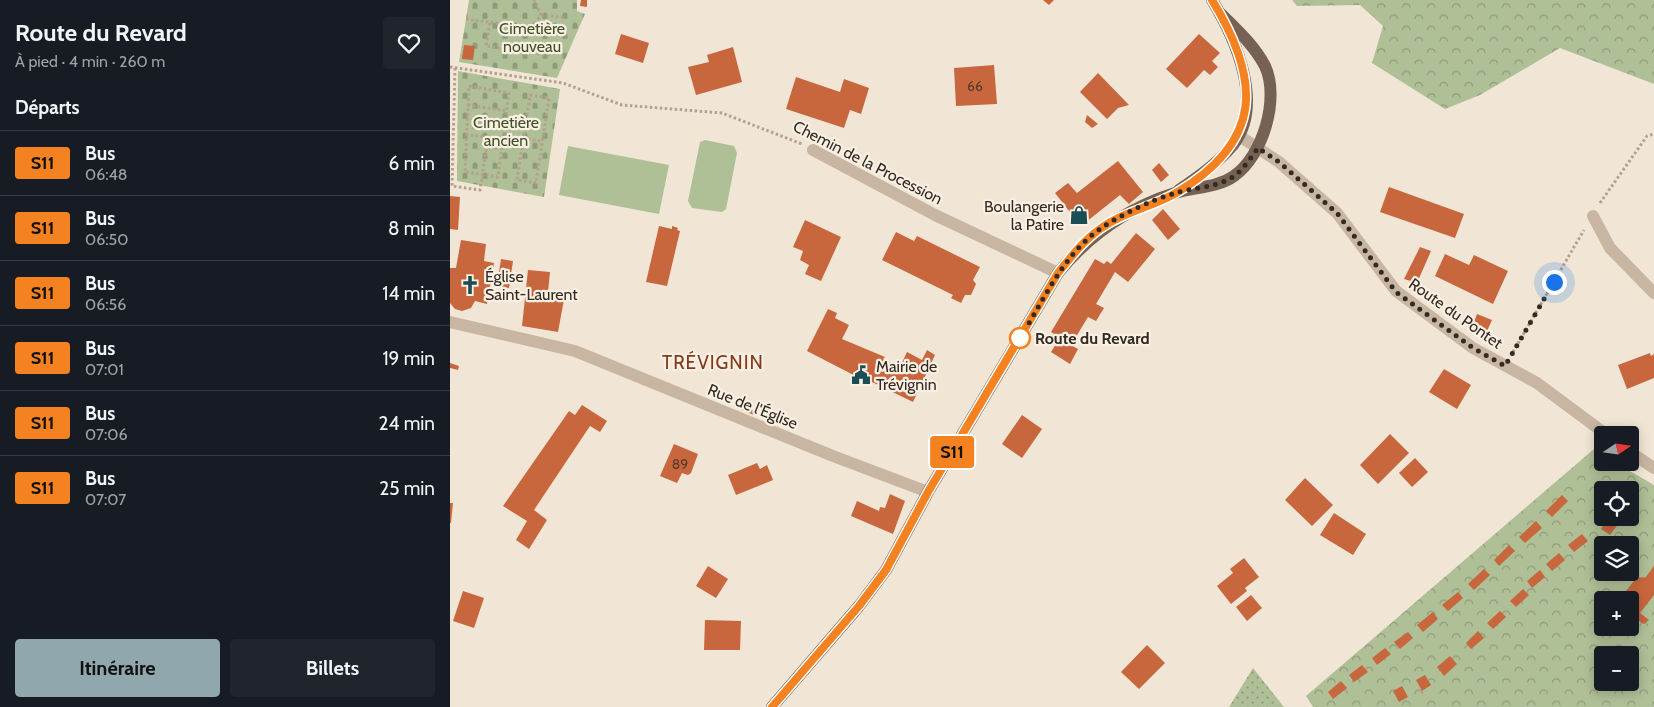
<!DOCTYPE html>
<html lang="fr">
<meta charset="utf-8">
<style>
body{margin:0;font-family:Cabin,sans-serif;background:#20242c;color:#f1f3f6;height:100vh;display:flex;flex-direction:column;font-size:19px;white-space:nowrap}
*{box-sizing:border-box;margin:0}
p{font-size:16px;color:#9ea1a6}
.icon{flex:none;width:28px;height:28px;fill:none;stroke:currentColor;stroke-width:2;stroke-linecap:round;stroke-linejoin:round}
.map{position:relative;flex:1;overflow:hidden}
.sheet{display:flex;flex-direction:column;background:#171b24;width:450px}
.sheet>*{flex:none}
.badge{padding:0 10px;border-radius:4px;font-size:18px;line-height:32px}
.needle{width:32px;rotate:77deg}
.tools{position:absolute;left:1144px;top:426px;display:grid;gap:10px}
.tools a{display:grid;place-items:center;width:45px;height:45px;border-radius:5px;background:#171b24;box-shadow:0 2px 12px #0003;font-size:25px}
.you{position:absolute;width:25px;height:25px;margin:-12px;border:4px solid #fff;border-radius:50%;background:#1a73e8;box-shadow:0 0 0 8px #1a73e833}
.map>.badge{position:absolute;translate:-50% -50%;box-shadow:0 0 0 2px #fff}
h2{padding:0 15px;font-size:19px;line-height:45px}
.round{display:grid;place-items:center;flex:none;width:52px;height:52px;border-radius:5px;background:#20242c}
.overview{display:flex;align-items:center;justify-content:space-between;height:85px;padding:0 15px}
h1{font-size:24px;font-weight:800;line-height:38px}
.primary-button{display:flex;gap:10px;margin-top:auto;padding:10px 15px}
.primary-button a{flex:1;height:58px;border-radius:5px;background:#90a8ad;color:#111;font-size:20px;font-weight:800;line-height:58px;text-align:center}
.primary-button a+a{background:#20242c;color:#f1f3f6}
ul{padding:0;list-style:none}
li{display:flex;align-items:center;gap:15px;height:65px;padding:0 15px;border-top:1px solid #363941}
li div{flex:1}
li b{display:block;font-size:19px}
li em{font-style:normal}
li .badge{min-width:55px;font-weight:700;text-align:center}
main{display:flex;flex:1;min-height:0}
.map>svg:first-child{display:block}
.grass{fill:url(#grass-dots)}
.forest{fill:url(#forest-crowns);fill-rule:evenodd}
.cemetery{fill:url(#cemetery-stones)}
.garden{fill:#afbf96}
.building{fill:#c8673d}
.lines{fill:none;stroke-linecap:round;stroke-linejoin:round}
.path{stroke:#b4a08c;stroke-width:3;stroke-dasharray:2.5 2.5;stroke-linecap:butt}
.minor{stroke:#c8b6a2;stroke-width:12}
.major{stroke:#756255;stroke-width:12}
.line-casing{stroke:#fff;stroke-width:11}
.line{stroke:#f58220;stroke-width:8}
.walk{stroke:#332a24;stroke-width:5;stroke-dasharray:0 9}
.stop-dot{fill:#fff;stroke:#f58220;stroke-width:2.5}
.labels{text-anchor:middle;stroke-width:4.5;stroke-linejoin:round;paint-order:stroke}
.number-label{font-size:14px;fill:#58392a}
.park-label{font-size:16px;fill:#405128;stroke:#f9efe2}
.street-label{font-size:16px;fill:#332a24;stroke:#f9efe2}
.poi-label{font-size:16px;fill:#332a24;stroke:#f9efe2;text-anchor:start}
.stop-label{font-size:16px;font-weight:bold;fill:#332a24;stroke:#f9efe2;text-anchor:start}
.quarter-label{font-size:19px;letter-spacing:1px;fill:#823b1d;stroke:#f9efe2}
</style>
<main>
<section class="sheet">
<div class="overview"><div><h1>Route du Revard</h1><p>À pied · 4 min · 260 m</p></div><a class="round"><svg class="icon" aria-label="heart" viewBox="0 0 24 24"><path d="M12 20l-8-8c-3-5 5-10 8-4 3-6 11-1 8 4z"/></svg></a></div>
<h2>Départs</h2>
<ul>
<li><span class="badge" style="background:#f58220;color:#111">S11</span><div><b>Bus</b><p>06:48</p></div><em>6 min</em></li>
<li><span class="badge" style="background:#f58220;color:#111">S11</span><div><b>Bus</b><p>06:50</p></div><em>8 min</em></li>
<li><span class="badge" style="background:#f58220;color:#111">S11</span><div><b>Bus</b><p>06:56</p></div><em>14 min</em></li>
<li><span class="badge" style="background:#f58220;color:#111">S11</span><div><b>Bus</b><p>07:01</p></div><em>19 min</em></li>
<li><span class="badge" style="background:#f58220;color:#111">S11</span><div><b>Bus</b><p>07:06</p></div><em>24 min</em></li>
<li><span class="badge" style="background:#f58220;color:#111">S11</span><div><b>Bus</b><p>07:07</p></div><em>25 min</em></li>
</ul>
<div class="primary-button"><a>Itinéraire</a><a>Billets</a></div>
</section>
<div class="map">
<svg width="1204" height="707" viewBox="0 0 1204 707">
<defs>
<pattern id="grass-dots" width="8" height="8" patternUnits="userSpaceOnUse" patternTransform="scale(1.25)"><rect width="8" height="8" fill="#afbf96"/><path d="M2 2h.1M6 6h.1" fill="none" stroke="#8f9b7a" stroke-width="1.8" stroke-linecap="round"/></pattern>
<pattern id="forest-crowns" width="20" height="18" patternUnits="userSpaceOnUse" patternTransform="scale(1.25)"><rect width="20" height="18" fill="#afbf96"/><path d="M2 6a3 3 0 1 1 6 0M12 15a3 3 0 1 1 6 0" fill="none" stroke="#8f9b7a"/></pattern>
<pattern id="cemetery-stones" width="16" height="16" patternUnits="userSpaceOnUse" patternTransform="scale(1.25)"><rect width="16" height="16" fill="#afbf96"/><path d="M2 7V4a2 2 0 0 1 4 0v3zM10 15v-3a2 2 0 0 1 4 0v3z" fill="#8f9b7a"/></pattern>
</defs>
<rect width="100%" height="100%" fill="#f1e6d6"/>
<polygon class="grass" points="803,668 834,707 779,707"/>
<g class="forest">
<polygon points="842,0 1204,0 1204,84 1110,48 1030,95 995,109 922,63 933,26 910,5 847,6"/>
<path d="M1144 449 1152 454V462L1166 463 1204 485V707H863L856 696ZM1152 490H1180V518H1152ZM1152 545H1180V572H1152ZM1152 600H1180V628H1152ZM1152 655H1180V682H1152Z"/>
</g>
<g class="cemetery">
<polygon points="19,0 127,0 127,11 135,14 107,78 9,62"/>
<polygon points="8,71 110,89 94,197 7,181"/>
</g>
<g class="garden">
<polygon points="255,140 284,146 287,153 276,209 272,212 242,208 238,201 250,142"/>
<polygon points="118,146 219,165 209,214 109,195"/>
</g>
<g class="building">
<polygon points="131,0 137,0 137,7 130,6"/>
<polygon points="593,0 604,0 599,5"/>
<polygon points="171,34 199,43 193,63 165,54"/>
<polygon points="749,34 770,53 762,61 768,67 760,75 754,70 737,88 716,69"/>
<polygon points="14,45 25,46 23,60 12,59"/>
<polygon points="283,47 292,82 246,95 238,67 259,62 257,55"/>
<polygon points="544,65 547,104 506,106 504,68"/>
<polygon points="648,73 679,105 668,108 657,119 630,92"/>
<polygon points="346,77 390,92 394,79 419,88 411,114 400,110 394,128 336,109"/>
<polygon points="637,115 648,124 642,128 635,122"/>
<polygon points="668,161 693,192 679,204 670,195 631,226 605,193 618,183 627,193"/>
<polygon points="709,163 719,175 711,182 702,170"/>
<polygon points="939,187 1014,214 1005,238 930,212"/>
<polygon points="0,196 10,197 8,230 0,229"/>
<polygon points="713,209 730,229 718,240 702,220"/>
<polygon points="355,220 391,237 371,281 355,274 359,265 350,260 353,251 343,247"/>
<polygon points="209,226 222,229 222,226 228,228 227,230 230,231 217,286 196,282"/>
<polygon points="446,232 464,241 467,236 530,267 523,280 526,284 521,295 515,295 511,303 501,298 503,295 432,260"/>
<polygon points="686,233 705,249 678,282 665,272 646,304 654,308 646,321 638,317 621,345 628,349 620,364 601,352 610,338 601,332 645,259 654,264 657,261 661,264"/>
<polygon points="11,240 36,244 34,261 44,263 37,304 25,301 21,308 12,311 5,309 0,303 0,268 6,268"/>
<polygon points="970,247 981,251 967,283 954,279"/>
<polygon points="995,254 1019,265 1024,255 1058,271 1043,304 985,276"/>
<polygon points="51,259 63,261 59,288 47,286"/>
<polygon points="78,270 100,272 98,292 115,294 108,332 72,326"/>
<polygon points="378,309 387,313 385,318 399,325 392,339 435,357 433,359 450,367 457,352 472,360 477,350 485,355 463,402 422,382 421,384 357,351"/>
<polygon points="1027,314 1042,320 1037,331 1023,325"/>
<polygon points="1200,353 1201,356 1204,354 1204,378 1177,389 1168,365"/>
<polygon points="0,363 9,366 8,370 0,368"/>
<polygon points="994,369 1021,385 1007,409 979,392"/>
<polygon points="132,405 157,421 150,432 140,426 84,510 97,520 79,549 66,540 77,521 53,506 119,411 125,415"/>
<polygon points="289,405 306,412 304,415 287,408"/>
<polygon points="572,415 592,429 572,458 552,444"/>
<polygon points="940,434 959,453 928,484 910,465"/>
<polygon points="224,444 248,454 241,473 238,475 232,473 227,483 210,476"/>
<polygon points="965,458 978,472 962,487 949,473"/>
<polygon points="307,463 310,469 317,465 323,480 286,495 278,475"/>
<polygon points="855,478 883,505 862,526 835,500"/>
<polygon points="440,494 455,501 443,534 401,516 407,501 429,511 430,507 435,508"/>
<polygon points="1112,495 1118,501 1102,517 1096,511"/>
<polygon points="0,503 3,503 1,523 0,523"/>
<polygon points="884,513 916,534 903,555 870,535"/>
<polygon points="1159,518 1169,523 1160,535 1151,529"/>
<polygon points="1086,521 1092,528 1075,543 1069,537"/>
<polygon points="1132,534 1138,541 1124,552 1118,545"/>
<polygon points="1059,545 1065,551 1049,566 1044,560"/>
<polygon points="1109,553 1115,560 1102,571 1096,564"/>
<polygon points="794,558 809,577 795,588 797,591 781,604 767,586 783,573 780,569"/>
<polygon points="258,566 278,579 266,598 246,586"/>
<polygon points="1204,566 1204,595 1190,613 1199,620 1194,624 1180,616 1180,600 1169,600 1187,577 1195,578"/>
<polygon points="1034,569 1040,575 1024,590 1018,584"/>
<polygon points="1090,570 1095,577 1082,588 1077,581"/>
<polygon points="1073,589 1079,595 1066,607 1060,601"/>
<polygon points="13,591 34,598 24,628 3,621"/>
<polygon points="1008,592 1013,598 998,611 992,605"/>
<polygon points="801,595 812,608 797,621 786,607"/>
<polygon points="1050,611 1056,617 1043,629 1037,623"/>
<polygon points="983,612 988,619 973,632 967,625"/>
<polygon points="255,620 291,621 290,650 254,650"/>
<polygon points="1028,631 1034,638 1021,649 1016,643"/>
<polygon points="958,632 963,638 950,649 944,642"/>
<polygon points="697,645 715,663 689,689 671,672"/>
<polygon points="935,648 941,654 927,665 922,658"/>
<polygon points="1000,656 1007,664 994,676 987,667"/>
<polygon points="912,665 918,672 904,682 899,675"/>
<polygon points="975,675 981,685 972,691 966,680"/>
<polygon points="891,681 897,688 883,699 878,692"/>
<polygon points="952,686 958,697 949,702 943,691"/>
</g>
<g class="lines">
<g class="path">
<polyline points="91,15 116,18"/>
<polyline points="16,19 75,27 84,24 91,15 84,0"/>
<polyline points="40,23 36,46 101,56"/>
<polyline points="0,67 113,83 172,105 272,113 352,144"/>
<polyline points="5,68 2,186 30,190 38,137 17,135"/>
<polygon points="19,86 59,93 48,177 15,172"/>
<polygon points="80,95 99,98 86,183 67,180"/>
<polyline points="18,105 57,111"/>
<polyline points="73,139 92,141"/>
<polyline points="1150,203 1197,136 1204,134"/>
<polyline points="1063,352 1134,230"/>
</g>
<g class="minor">
<polyline points="788,135 829,162 887,213 946,291 1023,348 1087,383 1157,435"/>
<polyline points="363,150 485,215 608,273"/>
<polyline points="1143,216 1160,248 1204,293"/>
<polyline points="0,322 125,351 383,456 478,492"/>
<polyline points="1180,452 1204,468"/>
</g>
<g class="major">
<path d="M729 190C748 177 768 163 783 145 815 104 785 38 762 0"/>
<path d="M322 707 409 606 436 570 478 492 608 273C640 234 677 208 725 193 744 187 767 188 784 176 813 156 830 98 815 66 804 45 787 30 771 14"/>
</g>
</g>
<g class="lines">
<g class="line-casing">
<path id="line" d="M322 707 409 606 436 570 478 492 608 273C621 257 633 241 650 229 673 212 702 207 726 193 814 141 811 80 762 0"/>
</g>
<use href="#line" class="line"/>
<path class="walk" d="M570 338C594 300 612 256 650 229 672 214 701 200 726 193 744 187 767 188 784 176 794 169 801 157 808 148L829 162 887 213 946 292 1023 348 1055 366 1104 282"/>
</g>
<defs>
<g id="shop-bare" transform="scale(1.5)"><path d="M-5-2.5h2.3a2.7 3.5 0 0 1 5.4 0H5L5.5 6h-11ZM-1.5-2.5h3a1.5 2.3 0 0 0-3 0Z" fill="#1a4d54" stroke="#f9efe2" stroke-width="2.5" paint-order="stroke"/></g>
<g id="church-bare" transform="scale(1.5)"><path d="M-1.2-6h2.4v3.5h3.3v2.4h-3.3V6h-2.4V-.1h-3.3v-2.4h3.3Z" fill="#1a4d54" stroke="#f9efe2" stroke-width="2.5" paint-order="stroke"/></g>
<g id="civic-bare" transform="scale(1.5)"><path d="M-.6-6.5H3V-4.5H.6V-3L4-1V1h2V6H-6V1h2V-1L-.6-3ZM-1.2 2.5V6h2.4V2.5Z" fill="#1a4d54" stroke="#f9efe2" stroke-width="2.5" paint-order="stroke"/></g>
</defs>
<g fill-rule="evenodd">
<use href="#shop-bare" x="629" y="215"/>
<use href="#church-bare" x="20" y="285"/>
<use href="#civic-bare" x="411" y="375"/>
</g>
<circle class="stop-dot" cx="570" cy="338" r="10"/>
<g class="labels">
<g class="number-label">
<text x="525" y="91">66</text>
<text x="230" y="469">89</text>
</g>
<g class="park-label">
<text x="82" y="34">Cimetière<tspan x="82" dy="18">nouveau</tspan></text>
<text x="56" y="128">Cimetière<tspan x="56" dy="18">ancien</tspan></text>
</g>
<g class="street-label">
<text transform="translate(418 162) rotate(27)" y="6">Chemin de la Procession</text>
<text transform="translate(1006 313) rotate(35)" y="6">Route du Pontet</text>
<text transform="translate(303 406) rotate(22)" y="6">Rue de l'Église</text>
</g>
<g class="poi-label">
<text x="614" y="212" text-anchor="end">Boulangerie<tspan x="614" dy="18">la Patire</tspan></text>
<text x="35" y="282">Église<tspan x="35" dy="18">Saint-Laurent</tspan></text>
<text x="426" y="372">Mairie de<tspan x="426" dy="18">Trévignin</tspan></text>
</g>
<g class="stop-label">
<text x="585" y="344">Route du Revard</text>
</g>
<g class="quarter-label">
<text x="263" y="369">TRÉVIGNIN</text>
</g>
</g>
</svg>
<div class="tools">
<a><svg class="needle" viewBox="-14 -14 28 28"><path d="M0-13l5 13h-10z" fill="#e53935"/><path d="M0 13l5-13h-10z" fill="#9ea1a6"/></svg></a>
<a><svg class="icon" aria-label="locate" viewBox="0 0 24 24"><circle cx="12" cy="12" r="6"/><path d="M12 2v4M12 18v4M2 12h4M18 12h4"/></svg></a>
<a><svg class="icon" aria-label="layers" viewBox="0 0 24 24"><path d="M12 4l9 5-9 5-9-5zM3 14l9 5 9-5"/></svg></a>
<a>+</a>
<a>−</a>
</div>
<div class="you" style="left:1104px;top:282px"></div>
<b class="badge" style="left:502px;top:452px;background:#f58220;color:#111">S11</b>
</div>
</main>
